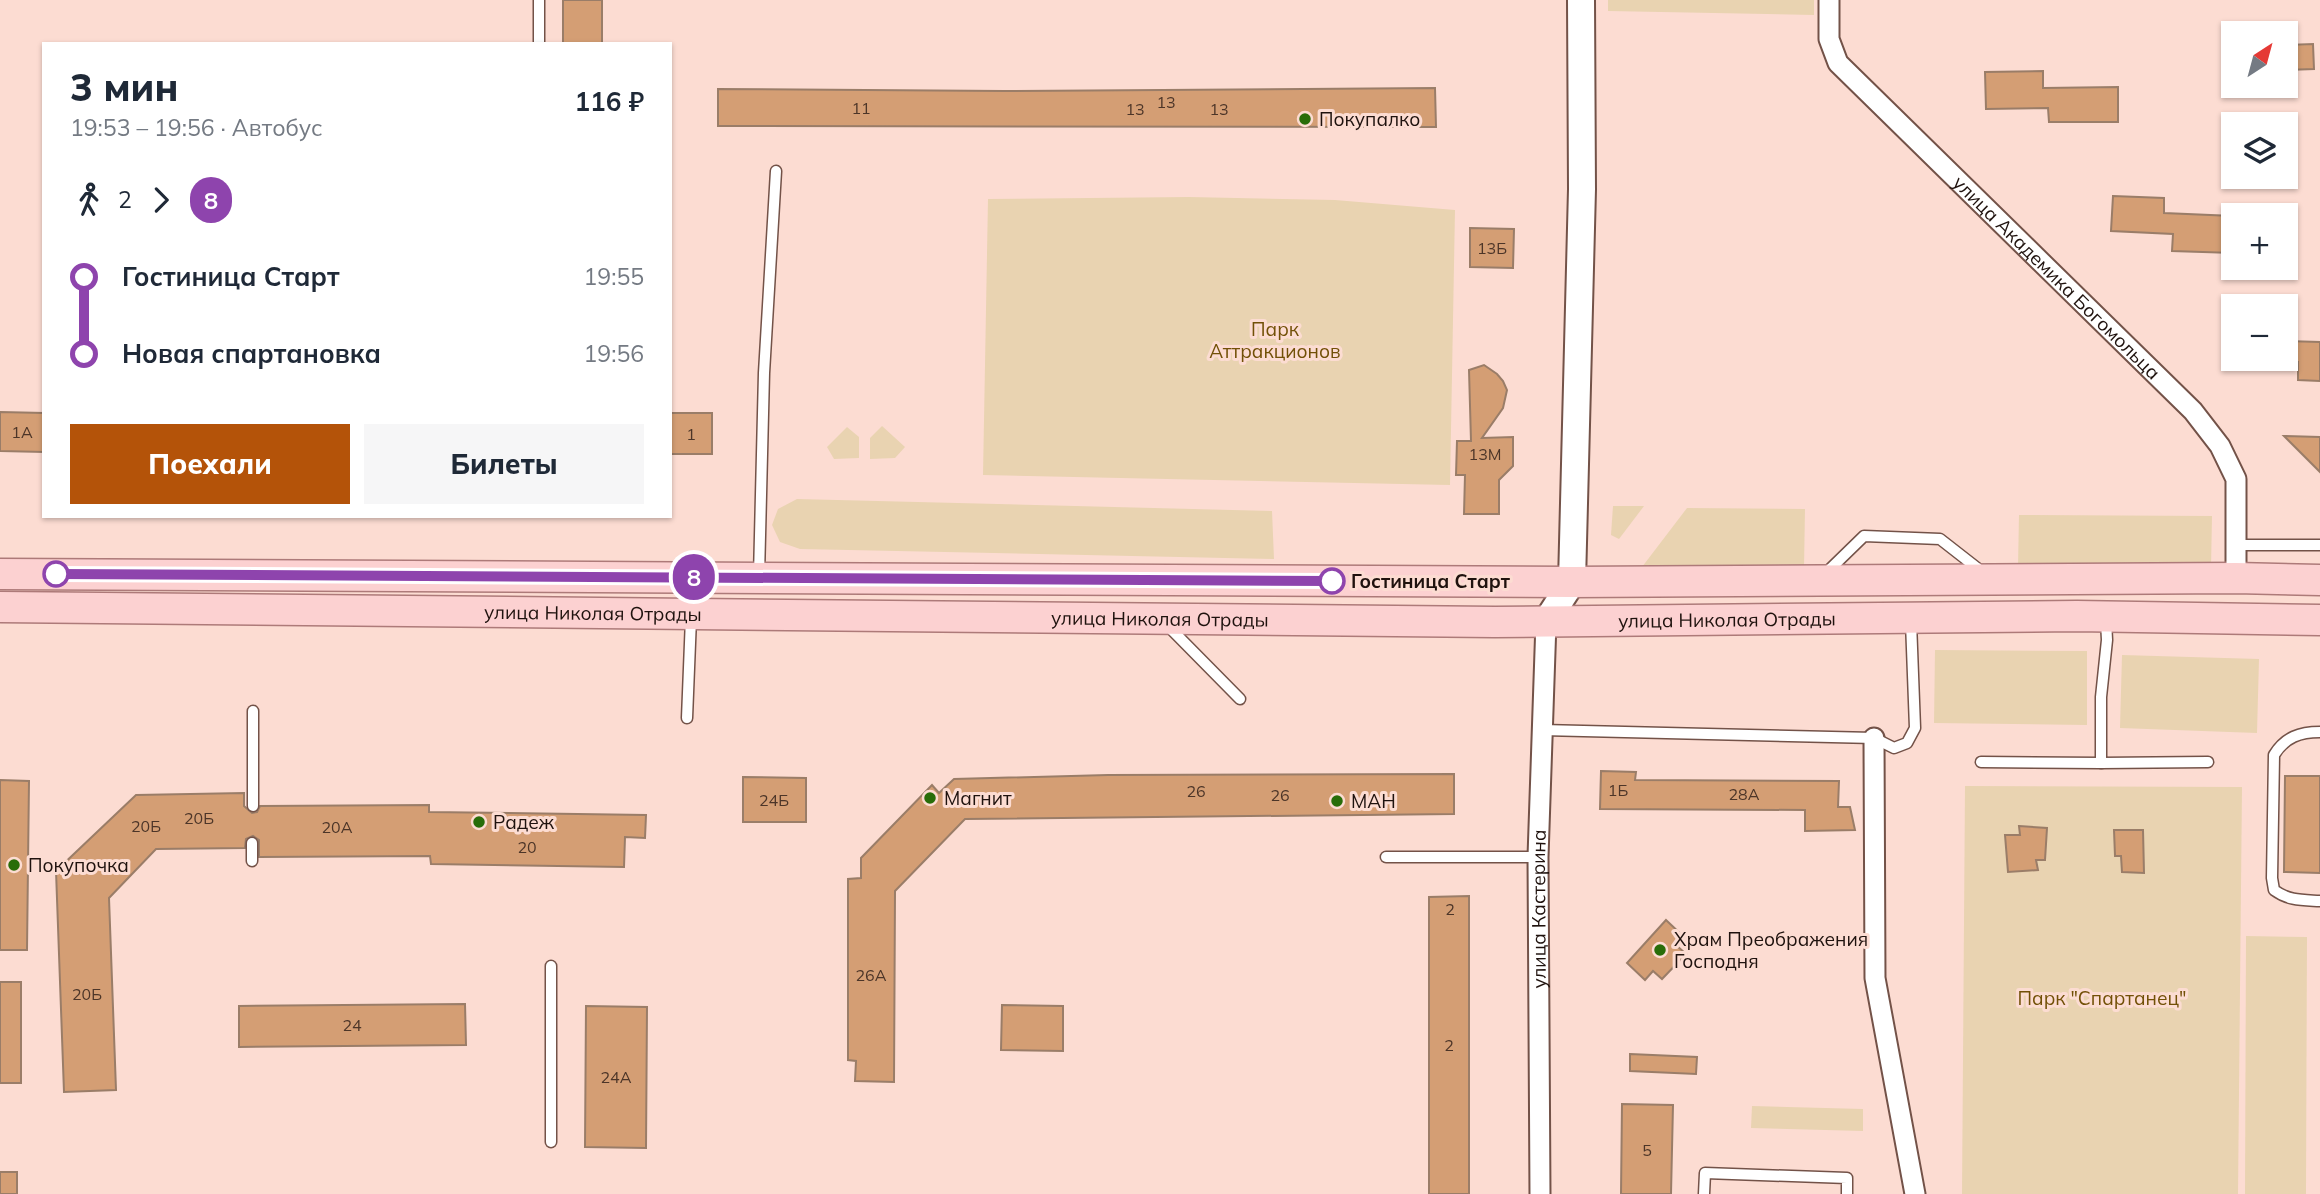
<!DOCTYPE html>
<html lang="ru">
<meta charset="utf-8">
<style>
body{margin:0;font-family:Mulish,sans-serif;background:#f6f6f7;color:#1f2937;height:100vh;display:flex;flex-direction:column;font-size:26px;white-space:nowrap}
*{box-sizing:border-box;margin:0}
p{font-size:23px;color:#747a83}
.icon{flex:none;width:38px;height:38px;fill:none;stroke:currentColor;stroke-width:2;stroke-linecap:round;stroke-linejoin:round}
.map{position:relative;flex:1;overflow:hidden}
.panel{position:absolute;left:42px;top:42px;width:630px;height:476px;display:flex;flex-direction:column;background:#fff;border-radius:0px;box-shadow:0 2px 5px #0004}
.panel>*{flex:none}
.badge{padding:0 14px;border-radius:23px;font-size:24px;line-height:46px}
.needle{width:46px;rotate:36deg}
.fabs{position:absolute;left:2221px;top:21px;display:grid;gap:14px}
.fabs a{display:grid;place-items:center;width:77px;height:77px;border-radius:0px;background:#fff;box-shadow:0 2px 5px #0004;font-size:35px}
.map>.badge{position:absolute;translate:-50% -50%;box-shadow:0 0 0 4px #fff}
.legs{display:flex;align-items:center;gap:10px;height:77px;padding:0 28px;font-size:23px}
.legs p{margin-inline-start:auto}
.summary{display:flex;align-items:center;justify-content:space-between;height:119px;padding:0 28px}
h1{font-size:38px;font-weight:800;line-height:52px}
.button{display:flex;gap:14px;margin-top:auto;padding:14px 28px}
.button a{flex:1;height:80px;border-radius:0px;background:#b45309;color:#fff;font-size:28px;font-weight:800;line-height:80px;text-align:center}
.button a+a{background:#f6f6f7;color:#1f2937}
ul{padding:0 28px;list-style:none}
li{display:flex;align-items:center;gap:24px;height:77px;font-size:26px}
li i{display:grid;place-items:center;width:10px;height:100%;margin:0 9px;background:currentColor}
li i::after{content:'';width:18px;height:18px;margin:-9px;border:5px solid;border-radius:50%;background:#fff}
li p{margin-inline-start:auto}
li:first-child i{background:linear-gradient(#0000 50%,currentColor 0)}
li:last-child i{background:linear-gradient(currentColor 50%,#0000 0)}
.map>svg:first-child{display:block}
.green{fill:#e9d3b1}
.building{fill:#d49e74;stroke:#9a7d68;stroke-width:2}
.lines{fill:none;stroke-linecap:round;stroke-linejoin:round}
.lane-casing{stroke:#735248;stroke-width:13}
.street-casing{stroke:#735248;stroke-width:23}
.secondary-casing{stroke:#735248;stroke-width:30}
.primary-casing{stroke:#ad7a79;stroke-width:33}
.lane{stroke:#fff;stroke-width:10}
.street{stroke:#fff;stroke-width:19}
.secondary{stroke:#fff;stroke-width:26}
.primary{stroke:#fcd1d1;stroke-width:30}
.line-1-casing{stroke:#fff;stroke-width:16}
.line-1{stroke:#8e44ad;stroke-width:10}
.poi-dot{fill:#286d09;stroke:#fcdcd2;stroke-width:2.5}
.stop-1-dot{fill:#fff;stroke:#8e44ad;stroke-width:3.5}
.labels{text-anchor:middle;stroke-width:6;stroke-linejoin:round;paint-order:stroke}
.number-label{font-size:16px;fill:#4c3528}
.poi-label{font-size:19px;fill:#1f120e;stroke:#fcdcd2;text-anchor:start}
.street-label{font-size:19px;fill:#1f120e;stroke:#fcdcd2}
.park-label{font-size:19px;fill:#725007;stroke:#fcdcd2}
.stop-label{font-size:19px;font-weight:bold;fill:#1f120e;stroke:#fcdcd2;text-anchor:start}
</style>
<div class="map">
<svg width="2320" height="1194" viewBox="0 0 2320 1194">
<rect width="100%" height="100%" fill="#fcdcd2"/>
<g class="green">
<polygon points="1608,0 1814,0 1814,15 1608,11"/>
<polygon points="1189,197 1335,200 1455,210 1450,485 983,475 988,199"/>
<polygon points="882,426 905,447 895,458 870,459 870,438"/>
<polygon points="847,427 859,437 859,458 834,459 827,447"/>
<polygon points="797,499 1272,511 1274,559 800,549 780,542 772,525 778,509"/>
<polygon points="1613,506 1644,506 1619,539 1611,535"/>
<polygon points="1687,508 1805,509 1804,568 1642,567"/>
<polygon points="2019,515 2212,516 2211,568 2018,566"/>
<polygon points="1935,650 2087,651 2087,725 1934,723"/>
<polygon points="2122,655 2259,659 2257,733 2120,728"/>
<polygon points="1965,786 2242,787 2238,1194 1962,1194"/>
<polygon points="2246,936 2307,937 2306,1194 2245,1194"/>
<polygon points="1752,1106 1863,1109 1863,1131 1751,1128"/>
</g>
<g class="building">
<rect x="563" y="0" width="39" height="44"/>
<polygon points="2313,44 2314,69 2286,70 2286,45"/>
<polygon points="2043,71 2043,88 2118,87 2118,122 2049,122 2048,108 1986,109 1985,72"/>
<polygon points="1435,88 1436,127 718,126 718,89 1003,91"/>
<polygon points="2113,196 2164,198 2164,213 2233,216 2233,253 2172,251 2173,234 2111,231"/>
<polygon points="1470,228 1514,229 1513,268 1470,267"/>
<polygon points="2286,341 2320,342 2320,381 2298,380 2298,362 2286,362"/>
<polygon points="1484,365 1497,374 1503,381 1507,390 1503,408 1482,438 1513,437 1513,466 1499,480 1499,514 1464,514 1465,475 1456,475 1457,441 1471,441 1469,370"/>
<polygon points="0,412 44,413 44,452 0,451"/>
<rect x="670" y="413" width="42" height="41"/>
<polygon points="2284,436 2320,437 2320,472"/>
<polygon points="1601,771 1636,772 1635,780 1839,781 1838,807 1850,807 1855,830 1805,831 1805,810 1600,809"/>
<polygon points="1454,774 1454,814 965,819 895,891 894,1082 855,1081 856,1061 848,1060 848,879 861,878 861,858 932,785 939,793 954,779 1108,775"/>
<polygon points="2285,776 2320,776 2320,873 2284,872"/>
<polygon points="743,777 806,778 806,822 743,822"/>
<polygon points="0,780 29,781 27,950 0,950"/>
<polygon points="244,793 244,806 252,813 257,812 260,806 429,805 429,812 646,815 645,838 625,837 624,867 431,864 430,856 259,857 259,840 253,836 246,839 245,848 156,849 109,898 116,1090 64,1092 56,871 136,795"/>
<polygon points="2019,826 2047,828 2045,860 2036,860 2038,870 2008,872 2005,835 2020,835"/>
<polygon points="2114,830 2143,830 2144,873 2122,872 2121,856 2115,856"/>
<polygon points="1469,896 1469,1194 1429,1194 1429,897"/>
<polygon points="1666,920 1684,937 1676,945 1686,954 1662,979 1653,971 1645,980 1627,963"/>
<rect x="0" y="982" width="21" height="101"/>
<polygon points="465,1004 466,1045 239,1047 239,1006"/>
<polygon points="1002,1005 1063,1006 1063,1051 1001,1050"/>
<polygon points="586,1006 647,1007 646,1148 585,1147"/>
<polygon points="1630,1054 1697,1057 1696,1074 1630,1071"/>
<polygon points="1622,1104 1673,1105 1671,1194 1621,1194"/>
<rect x="0" y="1172" width="17" height="22"/>
</g>
<g class="lines">
<g class="lane-casing">
<g id="lane">
<polyline points="539,0 539,44"/>
<polyline points="2237,545 2320,545"/>
<polyline points="1826,573 1864,536 1940,539 1981,571"/>
<polyline points="759,576 764,373 776,171"/>
<polyline points="2106,621 2107,640 2101,697 2101,763 2208,762"/>
<polyline points="1167,625 1240,699"/>
<polyline points="687,718 691,618"/>
<polyline points="1542,730 1874,738 1894,748 1907,743 1915,728 1911,622"/>
<path d="M2320 732C2300 732 2285 737 2274 755L2272 878 2274 890C2289 901 2302 900 2320 901"/>
<polyline points="1981,762 2101,763"/>
<polyline points="253,806 253,711"/>
<polyline points="252,843 252,861"/>
<polyline points="1386,857 1538,857"/>
<polyline points="551,1142 551,966"/>
<polyline points="1704,1194 1705,1173 1847,1178 1847,1194"/>
</g>
</g>
<g class="street-casing">
<g id="street">
<path id="s1" d="M1829 0V39L1838 63 2193 411 2220 446 2236 479V578"/>
<polyline points="1874,738 1875,978 1915,1194"/>
<path id="s2" d="M1540 1194 1538 857 1546 622"/>
</g>
</g>
<g class="secondary-casing">
<polyline id="secondary" points="1546,622 1572,582 1582,189 1581,0"/>
</g>
<g class="primary-casing">
<g id="primary">
<polyline points="0,574 1572,582 2236,578 2320,580"/>
<path id="s3" d="M0 607 1495 622 2077 616 2320 620"/>
</g>
</g>
<use href="#lane" class="lane"/>
<use href="#street" class="street"/>
<use href="#secondary" class="secondary"/>
<use href="#primary" class="primary"/>
</g>
<g class="lines">
<g class="line-1-casing">
<polyline id="line-1" points="56,574 1332,581"/>
</g>
<use href="#line-1" class="line-1"/>
</g>
<g class="poi-dot">
<circle cx="1305" cy="119" r="7"/>
<circle cx="930" cy="798" r="7"/>
<circle cx="1337" cy="801" r="7"/>
<circle cx="479" cy="822" r="7"/>
<circle cx="14" cy="865" r="7"/>
<circle cx="1660" cy="950" r="7"/>
</g>
<g class="stop-1-dot">
<circle cx="56" cy="574" r="12"/>
<circle cx="1332" cy="581" r="12"/>
</g>
<g class="labels">
<g class="number-label">
<text x="1166" y="108">13</text>
<text x="861" y="114">11</text>
<text x="1135" y="115">13</text>
<text x="1219" y="115">13</text>
<text x="1492" y="254">13Б</text>
<text x="22" y="438">1А</text>
<text x="691" y="440">1</text>
<text x="1485" y="460">13М</text>
<text x="1618" y="796">1Б</text>
<text x="1196" y="797">26</text>
<text x="1744" y="800">28А</text>
<text x="1280" y="801">26</text>
<text x="774" y="806">24Б</text>
<text x="199" y="824">20Б</text>
<text x="146" y="832">20Б</text>
<text x="337" y="833">20А</text>
<text x="527" y="853">20</text>
<text x="1450" y="915">2</text>
<text x="871" y="981">26А</text>
<text x="87" y="1000">20Б</text>
<text x="352" y="1031">24</text>
<text x="1449" y="1051">2</text>
<text x="616" y="1083">24А</text>
<text x="1647" y="1156">5</text>
</g>
<g class="poi-label">
<text x="1319" y="126">Покупалко</text>
<text x="944" y="805">Магнит</text>
<text x="1351" y="808">МАН</text>
<text x="493" y="829">Радеж</text>
<text x="28" y="872">Покупочка</text>
<text x="1674" y="946">Храм Преображения<tspan x="1674" dy="22">Господня</tspan></text>
</g>
<g class="street-label">
<text dy="7" stroke="none"><textPath href="#s1" startOffset="371">улица Академика Богомольца</textPath></text>
<text dy="7" stroke="none"><textPath href="#s3" startOffset="593">улица Николая Отрады</textPath></text>
<text dy="7" stroke="none"><textPath href="#s3" startOffset="1160">улица Николая Отрады</textPath></text>
<text dy="7" stroke="none"><textPath href="#s3" startOffset="1727">улица Николая Отрады</textPath></text>
<text dy="7" stroke="none"><textPath href="#s2" startOffset="285">улица Кастерина</textPath></text>
</g>
<g class="park-label">
<text x="1275" y="336">Парк<tspan x="1275" dy="22">Аттракционов</tspan></text>
<text x="2102" y="1005">Парк "Спартанец"</text>
</g>
<g class="stop-label">
<text x="1351" y="588">Гостиница Старт</text>
</g>
</g>
</svg>
<div class="fabs">
<a><svg class="needle" viewBox="-14 -14 28 28"><path d="M0-13l5 13h-10z" fill="#e53935"/><path d="M0 13l5-13h-10z" fill="#747a83"/></svg></a>
<a><svg class="icon" aria-label="layers" viewBox="0 0 24 24"><path d="M12 4l9 5-9 5-9-5zM3 14l9 5 9-5"/></svg></a>
<a>+</a>
<a>−</a>
</div>
<b class="badge" style="left:694px;top:577px;background:#8e44ad;color:#fff">8</b>
<section class="panel">
<div class="summary"><div><h1>3 мин</h1><p>19:53 – 19:56 · Автобус</p></div><b>116 ₽</b></div>
<div class="legs"><svg class="icon" aria-label="walk" viewBox="0 0 24 24"><circle cx="13" cy="4" r="2"/><path d="M13 8l-2 6 4 7M11 14l-3 7M7 12l3-4h3l4 4"/></svg>2<svg class="icon" aria-label="forward" viewBox="0 0 24 24"><path d="M9 5l7 7-7 7"/></svg><b class="badge" style="background:#8e44ad;color:#fff">8</b></div>
<ul>
<li><i style="color:#8e44ad"></i><b>Гостиница Старт</b><p>19:55</p></li>
<li><i style="color:#8e44ad"></i><b>Новая спартановка</b><p>19:56</p></li>
</ul>
<div class="button"><a>Поехали</a><a>Билеты</a></div>
</section>
</div>
